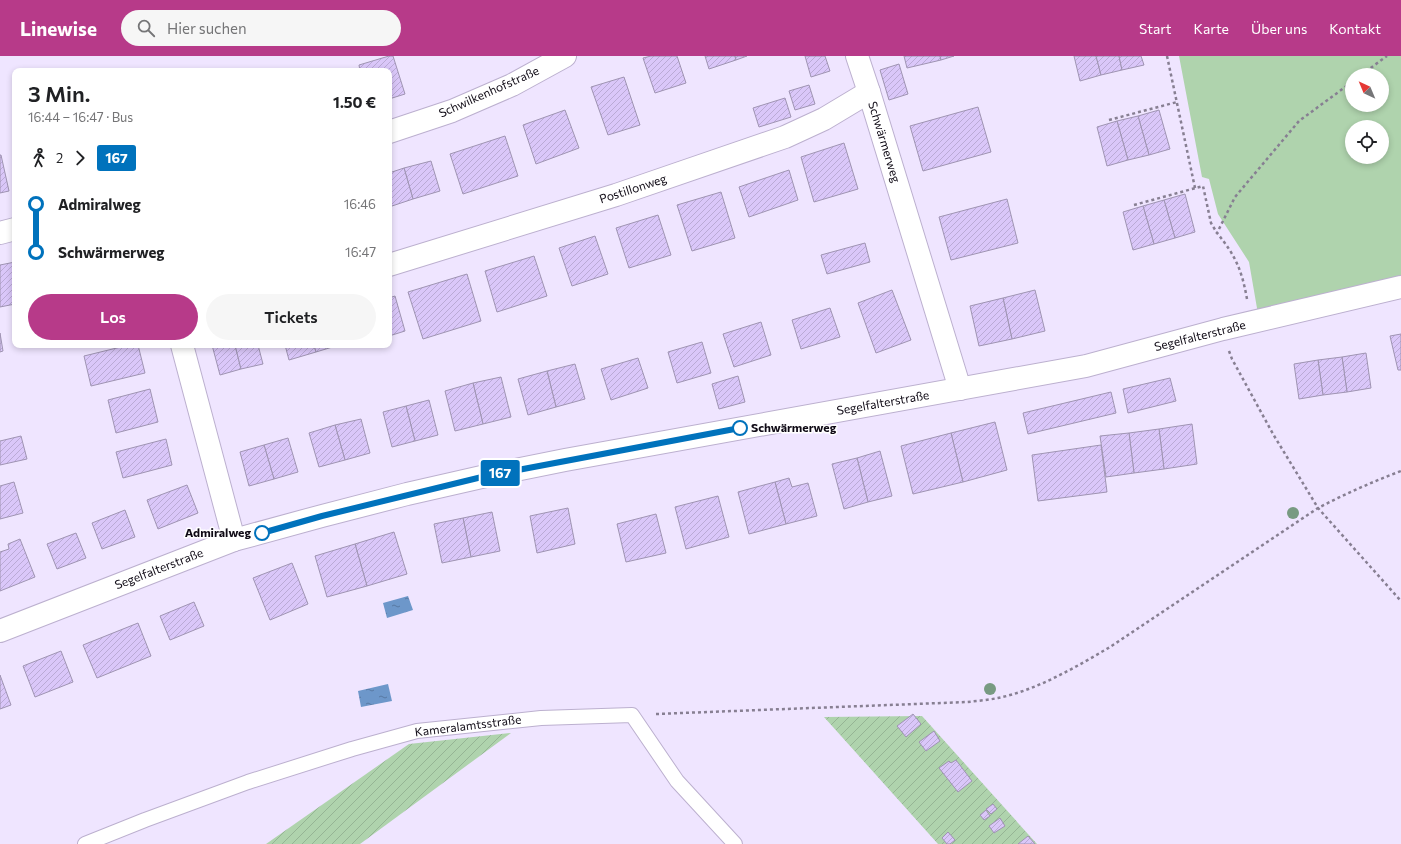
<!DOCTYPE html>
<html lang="de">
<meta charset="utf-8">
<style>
body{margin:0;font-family:Commissioner,sans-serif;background:#f6f6f6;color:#202124;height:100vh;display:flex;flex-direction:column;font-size:15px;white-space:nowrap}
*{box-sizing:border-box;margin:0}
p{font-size:13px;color:#757577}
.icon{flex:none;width:22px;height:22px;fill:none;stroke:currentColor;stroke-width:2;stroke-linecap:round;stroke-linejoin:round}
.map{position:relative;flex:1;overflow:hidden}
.side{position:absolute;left:12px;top:12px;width:380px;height:280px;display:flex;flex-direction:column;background:#fff;border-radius:8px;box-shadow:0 2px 6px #0003}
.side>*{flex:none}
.badge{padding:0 8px;border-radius:3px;font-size:14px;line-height:26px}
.needle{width:26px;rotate:316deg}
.buttons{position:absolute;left:1345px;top:12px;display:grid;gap:8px}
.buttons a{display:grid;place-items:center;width:44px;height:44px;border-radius:50%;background:#fff;box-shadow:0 2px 6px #0003;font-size:20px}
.map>.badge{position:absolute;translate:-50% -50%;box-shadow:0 0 0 2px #fff}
.legs{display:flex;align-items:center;gap:6px;height:44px;padding:0 16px;font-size:13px}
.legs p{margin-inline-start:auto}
.headline{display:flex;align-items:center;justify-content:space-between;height:68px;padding:0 16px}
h1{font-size:22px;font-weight:600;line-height:30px}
.primary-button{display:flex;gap:8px;margin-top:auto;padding:8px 16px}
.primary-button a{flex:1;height:46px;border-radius:24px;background:#b73a89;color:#fff;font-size:16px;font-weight:600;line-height:46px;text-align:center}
.primary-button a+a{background:#f6f6f6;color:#202124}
ul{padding:0 16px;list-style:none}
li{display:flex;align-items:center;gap:14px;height:48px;font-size:15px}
li i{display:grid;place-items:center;width:6px;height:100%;margin:0 5px;background:currentColor}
li i::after{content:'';width:10px;height:10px;margin:-5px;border:3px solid;border-radius:50%;background:#fff}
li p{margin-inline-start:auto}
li:first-child i{background:linear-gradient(#0000 50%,currentColor 0)}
li:last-child i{background:linear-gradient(currentColor 50%,#0000 0)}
header{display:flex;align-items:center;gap:24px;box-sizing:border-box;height:56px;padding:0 20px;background:#b73a89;color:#fff}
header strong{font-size:19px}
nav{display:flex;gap:22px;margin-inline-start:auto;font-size:14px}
.search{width:280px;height:36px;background:#f6f6f6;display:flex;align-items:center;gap:10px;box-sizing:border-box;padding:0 14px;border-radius:22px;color:#757577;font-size:15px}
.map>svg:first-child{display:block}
.grass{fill:#afd3ad;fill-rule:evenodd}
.garden{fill:url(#garden-furrows)}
.water{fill:url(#water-ripples)}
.building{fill:url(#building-hatch);stroke:#9f94b2}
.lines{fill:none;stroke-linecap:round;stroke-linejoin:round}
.service-casing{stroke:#bcb0cf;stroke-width:16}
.minor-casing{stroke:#bcb0cf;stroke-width:24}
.path{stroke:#877f92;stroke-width:2.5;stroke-dasharray:3 3;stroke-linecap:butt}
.service{stroke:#fff;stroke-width:14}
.minor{stroke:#fff;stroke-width:22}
.tree{fill:#789a82}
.line-1-casing{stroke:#fff;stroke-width:9}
.line-1{stroke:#0072bc;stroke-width:6}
.stop-1-dot{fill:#fff;stroke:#0072bc;stroke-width:2}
.labels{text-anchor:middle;stroke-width:3;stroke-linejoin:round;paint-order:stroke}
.street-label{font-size:12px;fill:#0f0a15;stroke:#fff}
.stop-label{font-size:12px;font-weight:bold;fill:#0f0a15;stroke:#fff;text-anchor:start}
</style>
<header>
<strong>Linewise</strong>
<div class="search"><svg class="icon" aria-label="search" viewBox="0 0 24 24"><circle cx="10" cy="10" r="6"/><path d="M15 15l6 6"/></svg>Hier suchen</div>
<nav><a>Start</a><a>Karte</a><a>Über uns</a><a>Kontakt</a></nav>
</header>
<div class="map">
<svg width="1401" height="788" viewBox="0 0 1401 788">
<defs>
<pattern id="garden-furrows" width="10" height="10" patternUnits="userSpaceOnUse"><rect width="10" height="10" fill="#afd3ad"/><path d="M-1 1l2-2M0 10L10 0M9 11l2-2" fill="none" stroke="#95b494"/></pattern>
<pattern id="water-ripples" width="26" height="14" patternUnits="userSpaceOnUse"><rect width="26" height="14" fill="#6d97ca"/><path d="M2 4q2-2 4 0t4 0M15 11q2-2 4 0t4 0" fill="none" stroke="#5879a3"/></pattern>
<pattern id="building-hatch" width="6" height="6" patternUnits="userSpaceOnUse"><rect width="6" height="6" fill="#dac7f9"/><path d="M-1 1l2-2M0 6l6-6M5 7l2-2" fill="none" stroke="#baaad5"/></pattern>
</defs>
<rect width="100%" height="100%" fill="#efe5ff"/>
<path class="grass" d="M1179 0H1401V220L1258 258 1249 206 1218 158 1209 123 1202 121ZM1352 19H1382V49H1352ZM1352 71H1382V101H1352Z"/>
<g class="garden">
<polygon points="922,660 1037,788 938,788 824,661"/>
<polygon points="511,677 360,788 266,788 409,688"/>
</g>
<g class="water">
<polygon points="408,540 413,554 387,562 383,547"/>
<polygon points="388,628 392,645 361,651 358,635"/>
</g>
<g class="building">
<polygon points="389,0 393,0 405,38 389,43 389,15 360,15 359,9"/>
<polygon points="651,0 677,0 686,27 655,37 643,2"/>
<polygon points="705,0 735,0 736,4 709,13"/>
<polygon points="735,0 747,0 736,4"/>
<polygon points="805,0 825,0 830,15 811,21"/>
<polygon points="904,0 940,0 941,4 907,12"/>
<polygon points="940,0 954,0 941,4"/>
<polygon points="1074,0 1096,0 1101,19 1080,25"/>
<polygon points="1096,0 1119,0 1122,14 1101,19"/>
<polygon points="1119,0 1141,0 1144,9 1122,14"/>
<polygon points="899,8 908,38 889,44 880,14"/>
<polygon points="624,21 640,69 608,79 591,31"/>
<polygon points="809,29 815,48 795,54 789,35"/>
<polygon points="785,42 791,61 759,71 753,52"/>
<polygon points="978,51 991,96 923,115 910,70"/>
<polygon points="565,54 579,92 536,108 523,69"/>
<polygon points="1159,54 1170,93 1149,99 1138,60"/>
<polygon points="1138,60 1149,99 1128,104 1117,65"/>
<polygon points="1117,65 1128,104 1107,110 1097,71"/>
<polygon points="505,80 518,120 463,138 450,98"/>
<polygon points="844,87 858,133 814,146 801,101"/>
<polygon points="0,99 1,99 9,135 0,137"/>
<polygon points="431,105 440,135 413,143 404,112"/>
<polygon points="404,112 413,143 389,151 389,117"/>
<polygon points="789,114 798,144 749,161 739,131"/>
<polygon points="721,136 735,182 692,195 677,149"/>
<polygon points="1185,138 1195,176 1175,182 1164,144"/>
<polygon points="1007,143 1018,187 951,204 939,161"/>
<polygon points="1164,144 1175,182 1154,188 1143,150"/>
<polygon points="1143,150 1154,188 1133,194 1123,156"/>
<polygon points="658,159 671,199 629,212 616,172"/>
<polygon points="595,180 608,218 572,230 559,192"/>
<polygon points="865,187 870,206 827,218 821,199"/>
<polygon points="534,200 547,240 497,256 485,215"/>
<polygon points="15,206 15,248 0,251 0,209"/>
<polygon points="467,218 481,265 423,283 408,236"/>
<polygon points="892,234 911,284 876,297 858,247"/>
<polygon points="1035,234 1045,275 1012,283 1003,242"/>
<polygon points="395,240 405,275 389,280 389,242"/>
<polygon points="1003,242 1012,283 979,290 970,250"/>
<polygon points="830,252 840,281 801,293 792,264"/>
<polygon points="761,266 771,299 734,311 723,278"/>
<polygon points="0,277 3,295 0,296"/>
<polygon points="1401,278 1401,314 1398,314 1390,280"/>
<polygon points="702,286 711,317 677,327 668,296"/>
<polygon points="129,289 138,289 145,317 91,330 84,300"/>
<polygon points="212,289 235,289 241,313 220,319"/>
<polygon points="235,289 258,289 263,308 241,313"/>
<polygon points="285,289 314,289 316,296 289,304"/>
<polygon points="314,289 339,289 316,296"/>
<polygon points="1366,297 1371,332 1347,336 1342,301"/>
<polygon points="1342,301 1347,336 1323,339 1318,304"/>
<polygon points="638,302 648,332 611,344 601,313"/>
<polygon points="1318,304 1323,339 1299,343 1294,308"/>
<polygon points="575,308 585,343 556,351 547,315"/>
<polygon points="547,315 556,351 528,359 518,323"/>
<polygon points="738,320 745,346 719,353 712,328"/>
<polygon points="501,321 511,361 483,368 473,327"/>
<polygon points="1170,322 1176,345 1128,357 1123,333"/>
<polygon points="473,327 483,368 455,375 445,335"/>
<polygon points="150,333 158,366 116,377 108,344"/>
<polygon points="1111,336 1116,357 1028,378 1023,357"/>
<polygon points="429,344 438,379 415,385 406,350"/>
<polygon points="406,350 415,385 392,391 383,356"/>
<polygon points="361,363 370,397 345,404 335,369"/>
<polygon points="995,366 1007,414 963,426 951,377"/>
<polygon points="1192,368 1197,408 1164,413 1159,373"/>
<polygon points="335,369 345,404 319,411 309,377"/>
<polygon points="1159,373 1164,413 1134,417 1129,377"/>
<polygon points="951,377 963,426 913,438 901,390"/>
<polygon points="1129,377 1134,417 1106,421 1100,380"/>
<polygon points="21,380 27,403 0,409 0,385"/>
<polygon points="288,382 298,416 274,423 264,389"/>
<polygon points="166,383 172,409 123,422 116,396"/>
<polygon points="264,389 274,423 249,430 240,396"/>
<polygon points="1101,389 1107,436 1038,445 1032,399"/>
<polygon points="880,395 892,440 868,446 857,402"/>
<polygon points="857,402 868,446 844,453 832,408"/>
<polygon points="789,422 792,431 808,427 817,460 786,468 775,426"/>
<polygon points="14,426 23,457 0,463 0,430"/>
<polygon points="775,426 786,468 749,478 738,436"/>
<polygon points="187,429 198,457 158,473 147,444"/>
<polygon points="718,440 729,481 686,493 675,451"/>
<polygon points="568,452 575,488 537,497 530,460"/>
<polygon points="125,454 135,481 102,493 92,467"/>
<polygon points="492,456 500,495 471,501 463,462"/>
<polygon points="656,458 666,497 626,506 617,468"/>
<polygon points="463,462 471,501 442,507 434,468"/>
<polygon points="394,476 407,518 367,530 355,488"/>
<polygon points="76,477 86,502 57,513 47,488"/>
<polygon points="20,483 35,521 0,535 0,496 9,493 8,488"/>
<polygon points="355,488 367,530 327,541 315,500"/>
<polygon points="292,507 308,548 270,564 253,522"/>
<polygon points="194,546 204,570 170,584 160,560"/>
<polygon points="138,567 151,600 97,622 83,589"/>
<polygon points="61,595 73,626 35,641 23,610"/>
<polygon points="0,619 11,649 0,653"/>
<polygon points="913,658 921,668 906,681 897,670"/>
<polygon points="934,675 940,685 926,695 919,686"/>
<polygon points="956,704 972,725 958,736 939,712 949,705 951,707"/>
<polygon points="993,748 997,753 991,758 986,753"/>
<polygon points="986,754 990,760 984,764 980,759"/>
<polygon points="1000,762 1005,770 994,777 989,770"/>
<polygon points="948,776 955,784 950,788 947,788 942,782"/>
<polygon points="1028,780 1035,788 1018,788"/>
</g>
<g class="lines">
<g class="service-casing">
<polyline id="service" points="85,788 145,764 248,726 352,693 417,675 541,662 632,659 677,725 735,788"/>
</g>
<g class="minor-casing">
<g id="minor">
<polyline points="857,0 869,36 960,333"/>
<polyline points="389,76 452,55 512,29 565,0"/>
<polyline points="0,177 15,173"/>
<polyline points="389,209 616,139 785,81 824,63 869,36"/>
<polyline points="182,289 234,484"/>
<polyline points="0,575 234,484 322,460 407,438 486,420 565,404 1086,310 1223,273 1401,231"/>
</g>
</g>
<g class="path">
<polyline points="1167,0 1195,132"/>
<polyline points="1361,19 1387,0"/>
<polyline points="1109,64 1177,46"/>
<polyline points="1134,149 1203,130 1211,167 1217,177"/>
<path d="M1247 243C1242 215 1236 200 1217 177L1235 141 1299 65 1352 26"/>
<polyline points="1229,295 1232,303 1273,378 1318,452 1401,545"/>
<path d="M656 658 967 646C977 645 988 644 998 642 1037 634 1076 611 1110 591L1318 452C1345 438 1372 426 1401 415"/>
</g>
<use href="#service" class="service"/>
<use href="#minor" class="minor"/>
</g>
<g class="tree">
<circle cx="1293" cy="457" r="6"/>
<circle cx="990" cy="633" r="6"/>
</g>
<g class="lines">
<g class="line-1-casing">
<polyline id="line-1" points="262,477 322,460 486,420 740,372"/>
</g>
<use href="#line-1" class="line-1"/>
</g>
<g class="stop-1-dot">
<circle cx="740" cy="372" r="7"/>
<circle cx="262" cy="477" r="7"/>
</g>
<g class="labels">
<g class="street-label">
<text transform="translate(489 36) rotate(-24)" y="4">Schwilkenhofstraße</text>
<text transform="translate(884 86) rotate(73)" y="4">Schwärmerweg</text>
<text transform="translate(633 133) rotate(-18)" y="4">Postillonweg</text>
<text transform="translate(1200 280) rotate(-14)" y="4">Segelfalterstraße</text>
<text transform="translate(883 347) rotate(-10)" y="4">Segelfalterstraße</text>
<text transform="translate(159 513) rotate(-21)" y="4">Segelfalterstraße</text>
<text transform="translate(468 670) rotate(-7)" y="4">Kameralamtsstraße</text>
</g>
<g class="stop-label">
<text x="751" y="376">Schwärmerweg</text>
<text x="251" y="481" text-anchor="end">Admiralweg</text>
</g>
</g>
</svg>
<div class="buttons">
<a><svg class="needle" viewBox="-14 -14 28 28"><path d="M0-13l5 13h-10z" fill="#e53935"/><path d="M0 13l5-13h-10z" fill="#757577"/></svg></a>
<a><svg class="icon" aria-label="locate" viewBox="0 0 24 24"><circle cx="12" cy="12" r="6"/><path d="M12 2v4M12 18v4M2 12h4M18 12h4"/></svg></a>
</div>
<b class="badge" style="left:500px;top:417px;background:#0072bc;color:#fff">167</b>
<section class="side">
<div class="headline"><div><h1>3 Min.</h1><p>16:44 – 16:47 · Bus</p></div><b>1.50 €</b></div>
<div class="legs"><svg class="icon" aria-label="walk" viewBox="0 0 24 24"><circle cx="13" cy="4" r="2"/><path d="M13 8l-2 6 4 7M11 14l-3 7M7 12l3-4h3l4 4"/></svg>2<svg class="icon" aria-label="forward" viewBox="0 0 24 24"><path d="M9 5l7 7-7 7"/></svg><b class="badge" style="background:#0072bc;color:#fff">167</b></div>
<ul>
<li><i style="color:#0072bc"></i><b>Admiralweg</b><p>16:46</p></li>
<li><i style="color:#0072bc"></i><b>Schwärmerweg</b><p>16:47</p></li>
</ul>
<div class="primary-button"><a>Los</a><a>Tickets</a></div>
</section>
</div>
